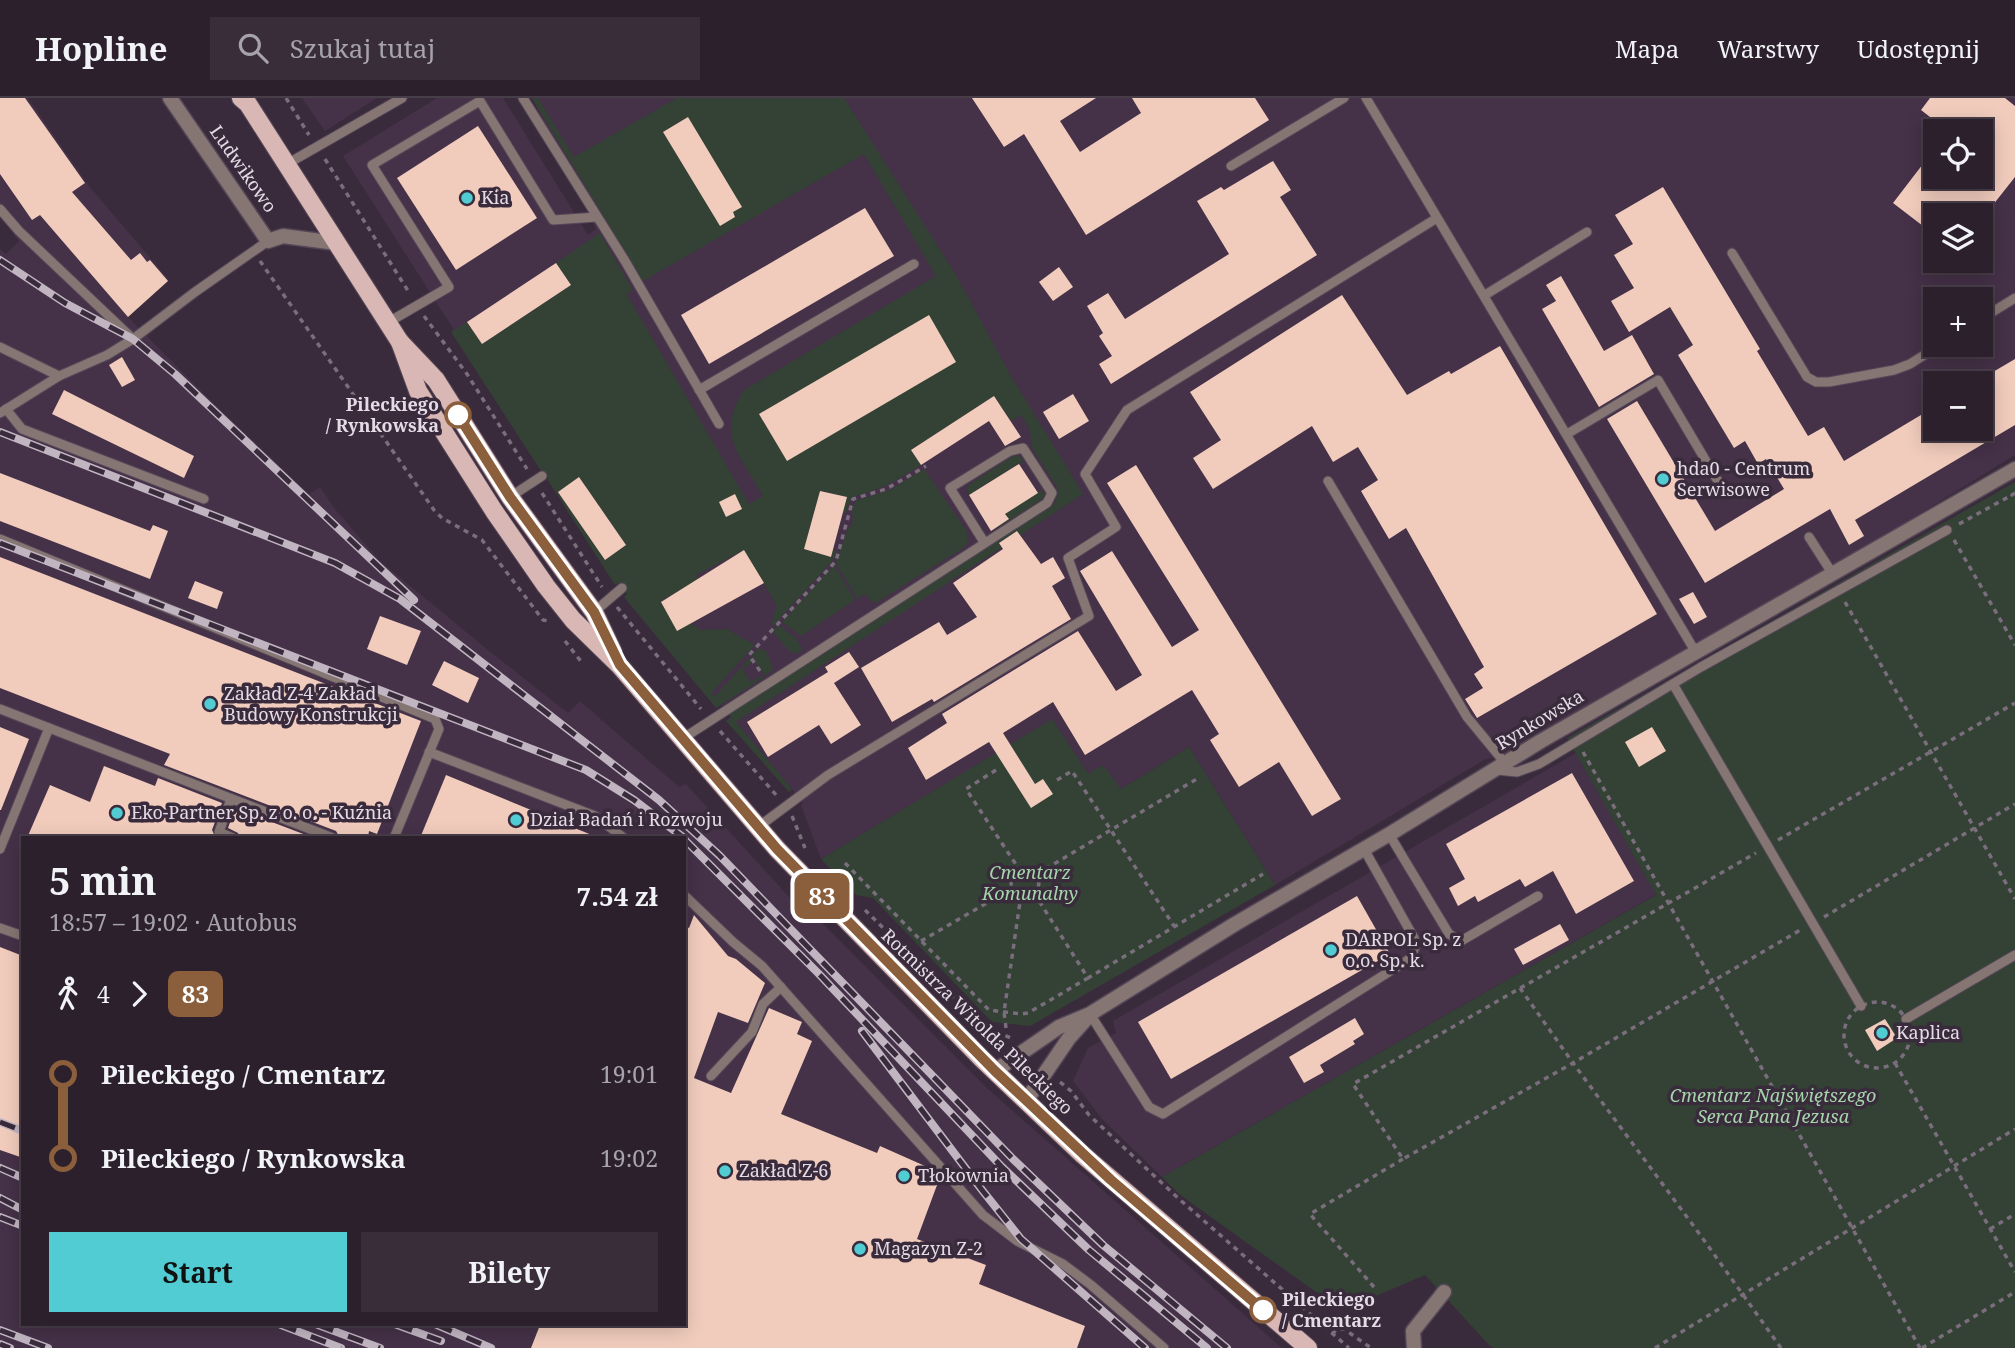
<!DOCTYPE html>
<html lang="pl">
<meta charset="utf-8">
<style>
body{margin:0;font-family:"Noto Serif",serif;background:#382d39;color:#f1f3f6;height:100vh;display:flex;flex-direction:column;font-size:26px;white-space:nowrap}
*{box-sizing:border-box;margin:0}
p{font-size:23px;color:#a6a3aa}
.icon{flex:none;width:38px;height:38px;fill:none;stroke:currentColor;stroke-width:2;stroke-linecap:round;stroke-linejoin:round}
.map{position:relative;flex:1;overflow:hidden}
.drawer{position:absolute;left:21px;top:738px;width:665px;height:490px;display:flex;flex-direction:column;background:#2c202d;border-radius:0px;box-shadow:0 4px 18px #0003,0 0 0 2px #483e49}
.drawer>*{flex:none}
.badge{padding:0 14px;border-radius:10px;font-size:24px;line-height:46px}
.fabs{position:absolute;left:1923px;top:21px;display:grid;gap:14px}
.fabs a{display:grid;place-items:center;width:70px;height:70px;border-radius:0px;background:#2c202d;box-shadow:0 4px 18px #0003,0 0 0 2px #483e49;font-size:35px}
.map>.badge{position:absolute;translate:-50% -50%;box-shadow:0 0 0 4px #fff}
.legs{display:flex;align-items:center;gap:10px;height:77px;padding:0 28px;font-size:23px}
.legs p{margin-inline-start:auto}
.head{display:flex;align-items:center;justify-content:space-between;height:119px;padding:0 28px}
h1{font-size:38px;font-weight:700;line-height:52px}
.button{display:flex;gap:14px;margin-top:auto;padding:14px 28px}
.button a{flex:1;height:80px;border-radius:0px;background:#51ccd3;color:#111;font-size:28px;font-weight:700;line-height:80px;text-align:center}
.button a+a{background:#382d39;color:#f1f3f6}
ul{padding:0 28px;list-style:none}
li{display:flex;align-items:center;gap:24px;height:84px;font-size:26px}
li i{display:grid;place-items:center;width:10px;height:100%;margin:0 9px;background:currentColor}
li i::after{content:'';width:18px;height:18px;margin:-9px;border:5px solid;border-radius:50%;background:#2c202d}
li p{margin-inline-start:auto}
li:first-child i{background:linear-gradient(#0000 50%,currentColor 0)}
li:last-child i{background:linear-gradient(currentColor 50%,#0000 0)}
header{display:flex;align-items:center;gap:42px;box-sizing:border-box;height:98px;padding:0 35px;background:#2c202d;border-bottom:2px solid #483e49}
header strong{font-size:33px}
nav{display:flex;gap:38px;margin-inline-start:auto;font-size:24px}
.search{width:490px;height:63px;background:#382d39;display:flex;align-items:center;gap:18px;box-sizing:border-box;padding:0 24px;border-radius:0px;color:#a6a3aa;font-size:26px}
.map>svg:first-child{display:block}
.built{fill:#453148;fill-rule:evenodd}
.green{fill:#334235;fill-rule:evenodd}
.building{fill:#f1ccbd}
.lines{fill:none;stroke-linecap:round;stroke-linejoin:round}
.lane-casing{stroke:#554757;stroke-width:11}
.street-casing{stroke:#554757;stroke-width:17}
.primary-casing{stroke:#554757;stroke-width:20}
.path{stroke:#7a6d7c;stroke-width:3.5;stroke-dasharray:5 5;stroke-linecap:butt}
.lane{stroke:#857573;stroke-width:9}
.street{stroke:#857573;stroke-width:14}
.primary{stroke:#d9b7b4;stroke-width:18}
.rail-casing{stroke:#c1b5c2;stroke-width:8}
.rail{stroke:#3a2b3c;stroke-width:5;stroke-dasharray:16;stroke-linecap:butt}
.line-1-casing{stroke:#fff;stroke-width:16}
.line-1{stroke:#8b5e3c;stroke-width:10}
.poi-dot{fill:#51ccd3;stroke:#3a2b3c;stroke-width:2.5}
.stop-1-dot{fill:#fff;stroke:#8b5e3c;stroke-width:3.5}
.labels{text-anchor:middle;stroke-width:7;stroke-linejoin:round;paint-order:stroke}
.street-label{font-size:18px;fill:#e5dbe6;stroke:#3a2b3c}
.poi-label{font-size:18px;fill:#e5dbe6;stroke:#3a2b3c;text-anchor:start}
.stop-label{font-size:18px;font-weight:bold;fill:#e5dbe6;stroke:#3a2b3c;text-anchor:end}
.park-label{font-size:18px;font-style:italic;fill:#a4d4aa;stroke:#3a2b3c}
</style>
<header>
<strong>Hopline</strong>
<div class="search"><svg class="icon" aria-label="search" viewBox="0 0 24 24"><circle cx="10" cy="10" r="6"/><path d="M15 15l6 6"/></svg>Szukaj tutaj</div>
<nav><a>Mapa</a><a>Warstwy</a><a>Udostępnij</a></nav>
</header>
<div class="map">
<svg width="2015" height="1250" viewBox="0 0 2015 1250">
<rect width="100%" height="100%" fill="#3a2b3c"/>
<g class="built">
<path d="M0 0H28L89 88 169 182 128 219 204 296 309 396 320 389 335 411 380 463 488 552 568 615 580 603 679 689 686 686 810 822 815 818 988 991 1282 1250H0V151L6 156 19 143 0 119ZM23 740H684V1227H23Z"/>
<polygon points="302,0 377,0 325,33"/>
<path d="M437 0H503L588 137 596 131 532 0H2015V357L1557 639 1484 662 1275 787 1189 649 1121 691 1088 676 1052 622 821 761 801 707 803 704 633 504 558 394 463 247 451 234 454 232 343 58ZM1936 33H1981V79H1936ZM1936 117H1981V163H1936ZM1936 201H1981V247H1936ZM1936 285H1981V331H1936Z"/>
<polygon points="1576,655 1657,796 1162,1079 1103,1022 1073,983 1088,950 1116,935 1113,923"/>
</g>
<g class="green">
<path d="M532 0H538L574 59 677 0H844L956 177 1011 278 1083 396 736 624 792 691 789 694 726 623 731 619 729 616 933 481 1050 410 1056 403 1057 389 1032 350 1030 332 1021 317 1011 323 994 298 911 352 921 367 888 387 851 400 846 415 843 414 846 399 820 393 804 451 830 459 833 451 836 452 834 461 772 529 773 518 777 508 744 452 696 477 698 482 661 503 693 528 696 527 700 532 727 531 755 547 711 595 715 598 750 559 753 564 742 571 751 584 762 577 763 580 716 610 624 499 627 496 619 485 615 487 547 381 548 380 543 372 541 373 451 234 467 224 482 246 571 187 556 165 600 135 631 189V193L627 197 749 406 763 398C741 358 715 337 744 292L936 178 864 56 643 183ZM579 379 626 447 605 462 558 394Z"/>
<polygon points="1019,357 1023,362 1020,367 1018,366 969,397 967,390 970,386 1013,358"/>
<polygon points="924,371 966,432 968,443 963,450 877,504 872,504 865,496 857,501 836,465 848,430 851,429 854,417 851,416 855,403 890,392"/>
<polygon points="2015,384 2015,1250 1494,1250 1489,1247 1425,1177 1369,1201 1355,1203 1334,1202 1316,1194 1254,1150 1179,1096 1162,1079 1656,797 1567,640"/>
<polygon points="1040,392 1045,396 1041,402 997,430 992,431 988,427"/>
<polygon points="834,467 855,502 801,538 782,524"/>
<polygon points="779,527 796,540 802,551 799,555 790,554 773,534"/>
<polygon points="759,550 767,554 773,572 765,578 752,557"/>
<polygon points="1052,621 1088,676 1103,667 1121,691 1189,649 1275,787 1030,928 992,924 873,800 856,797 821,761"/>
</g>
<g class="building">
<polygon points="0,0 25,0 85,85 72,94 131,162 140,155 147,164 150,162 168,183 128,219 40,117 32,122 0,76"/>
<polygon points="972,0 1096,0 1060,23 1080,54 1141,15 1132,0 1255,0 1269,22 1086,137 1024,36 1004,49"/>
<polygon points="1930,0 2005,0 2015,8 2015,79 1985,117 1936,117 1936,138 1893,105 1936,49 1936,79 1981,79 1981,33 1948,33 1921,12"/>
<polygon points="688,19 742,109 733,114 735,119 720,128 663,34"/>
<polygon points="478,28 537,120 456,172 397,80"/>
<polygon points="1273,63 1291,92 1280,99 1317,157 1111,286 1099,266 1112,258 1099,238 1103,235 1087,208 1108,195 1125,221 1229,156 1197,103 1221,89 1224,92"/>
<polygon points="1663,89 1760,251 1757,253 1808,338 1824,329 1844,363 1936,308 1936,331 1981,331 1981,281 2015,261 2015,327 1855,422 1864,438 1849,447 1830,411 1705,485 1607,321 1637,303 1715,433 1784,391 1766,361 1758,366 1745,343 1734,350 1678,257 1693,247 1670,209 1629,234 1611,203 1634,190 1614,157 1633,146 1615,117"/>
<polygon points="865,110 894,158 709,266 681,217"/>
<polygon points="556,165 571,187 482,246 467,224"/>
<polygon points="1059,169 1073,189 1053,203 1039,184"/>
<polygon points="1561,178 1604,253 1632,237 1654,276 1599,309 1542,211 1556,203 1546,187"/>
<polygon points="1342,197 1407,297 1449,273 1451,276 1500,248 1657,516 1477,620 1465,601 1483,590 1474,576 1484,569 1406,430 1389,441 1361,393 1378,382 1358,349 1333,364 1312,328 1213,391 1193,360 1221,342 1190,294"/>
<polygon points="929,217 956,264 787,363 759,316"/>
<polygon points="122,259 135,282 122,289 109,267"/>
<polygon points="64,292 194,358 184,380 52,316"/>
<polygon points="1073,296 1089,323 1059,341 1043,314"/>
<polygon points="994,298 1021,339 1005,348 989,323 921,367 911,352"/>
<polygon points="1019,366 1038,395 1005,416 1009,421 991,433 969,397"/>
<polygon points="1136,367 1341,701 1312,718 1279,664 1239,689 1210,642 1219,636 1192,592 1085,657 1053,604 1003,635 1035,686 1043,681 1053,696 1031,710 989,644 926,682 908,650 947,625 942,616 1078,533 1116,593 1142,577 1080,473 1112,453 1172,549 1199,532 1107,385"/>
<polygon points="0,375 150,433 153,427 168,433 150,481 0,423"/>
<polygon points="579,379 626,447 605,462 558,394"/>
<polygon points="820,393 847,399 831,459 804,451"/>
<polygon points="735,396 742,411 726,419 719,404"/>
<polygon points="1017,433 1041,466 1053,459 1065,480 1052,488 1071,521 934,604 932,601 892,624 861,570 939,524 947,537 977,519 953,485 1003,451 999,445"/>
<polygon points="744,452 764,485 677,533 661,504"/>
<polygon points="0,459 421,623 377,736 369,733 368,740 340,740 336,733 164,667 170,656 0,590"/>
<polygon points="195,483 223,494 217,511 188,500"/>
<polygon points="1693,494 1707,519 1694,526 1679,501"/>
<polygon points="380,518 421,533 407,567 367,551"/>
<polygon points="849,554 859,569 834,585 861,627 831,646 819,627 768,659 747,624 828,574 825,569"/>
<polygon points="444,563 479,580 468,605 432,587"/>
<polygon points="0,629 29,641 1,712 0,712"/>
<polygon points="1652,629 1666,653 1639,669 1625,644"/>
<polygon points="104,668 155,688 158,680 222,705 212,732 216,740 27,740 50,687 90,704"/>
<polygon points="1572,675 1634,783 1576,816 1553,773 1525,789 1520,781 1478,804 1475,798 1458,808 1449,790 1465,781 1446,746"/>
<polygon points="446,677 599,740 420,740"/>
<polygon points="235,710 314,740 240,740 238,735 228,730"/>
<polygon points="1357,798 1390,856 1171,981 1138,924"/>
<polygon points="694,817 728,858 736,861 765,885 748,925 718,914 694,980 731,995 769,910 802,924 797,936 812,943 781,1016 877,1055 880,1048 934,1072 940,1079 917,1141 986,1167 979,1186 1085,1228 1077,1250 531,1250 540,1227 684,1227 684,828 689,830"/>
<polygon points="1560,826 1569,842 1523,867 1514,851"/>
<polygon points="0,849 23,858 23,1060 0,1052"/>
<polygon points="1355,920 1364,936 1353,943 1355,946 1320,967 1324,974 1304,985 1289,959"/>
<polygon points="1885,921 1897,940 1877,953 1865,932"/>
</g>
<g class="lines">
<g class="lane-casing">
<g id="lane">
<polyline points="523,0 625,163 719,326"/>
<polyline points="1366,0 1695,553"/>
<polyline points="287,66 402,0"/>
<polyline points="1231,68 1344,0"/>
<polyline points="0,111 19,133 133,241 195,194 268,143"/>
<polyline points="1732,155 1807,279 1816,284 1829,284 1894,272 1910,266 1940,247"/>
<polyline points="1485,197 1587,134"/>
<polyline points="1981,221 2015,200"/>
<polyline points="387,225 449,189 372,67 480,3 553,122 597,119"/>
<polyline points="0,249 59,278"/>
<polyline points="699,292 914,166"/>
<polyline points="6,311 22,331 204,401"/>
<polyline points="0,315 59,278 107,257 133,241"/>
<polyline points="1567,336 1658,282 1719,385"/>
<polyline points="1328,383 1467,619 1505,665"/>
<polyline points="510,399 542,378"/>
<polyline points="1809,439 1832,475"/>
<polyline points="0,441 435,621 439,631 394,740"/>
<polyline points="594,514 622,490"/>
<polyline points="1673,586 1861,908"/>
<polyline points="0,611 333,740"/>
<polyline points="682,641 1047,405 1052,395 1023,350 1010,353 950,390 984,444"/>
<polyline points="429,654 595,718 624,740"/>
<polyline points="1496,672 1517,674 1539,666 1701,569 1947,432"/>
<polyline points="231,701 219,734 233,740"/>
<polyline points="758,729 828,677 1089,518 1068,460 1116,429 1085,376 1127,312 1437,120"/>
<polyline points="1389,736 1449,836 1461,843 1538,798"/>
<polyline points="0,751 49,630"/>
<polyline points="684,797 733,844 762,868 983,1117 1017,1143 1063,1166 1091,1187 1164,1250"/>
<polyline points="0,830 23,838"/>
<polyline points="1090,916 1149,1009 1163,1016 1411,860 1415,849 1414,840 1364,751"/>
<polyline points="1906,921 2015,857"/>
<polyline points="711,978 752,934 763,906 781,889"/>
</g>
</g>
<g class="street-casing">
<g id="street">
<polyline points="170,0 268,143 283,138 336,145"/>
<polyline points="995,973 1059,929 1090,916 1235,826 1393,734 1541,643 2015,371"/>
<polyline points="1026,1003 1069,940 1087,920"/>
<polyline points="1414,1250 1413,1233 1444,1194"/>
</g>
</g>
<g class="primary-casing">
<g id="primary">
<polyline points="241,0 248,6 400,244 436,282 510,399 594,514 613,554"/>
<polyline points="400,244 418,293 494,413 546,488 573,522 619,567 777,751 982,961 1083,1057 1308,1250"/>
</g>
</g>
<g class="path">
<polyline points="286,0 309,37"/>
<polyline points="325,61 410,196"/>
<polyline points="260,163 434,412 442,420 482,442 543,522 549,523"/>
<polyline points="424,218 467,276 527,371"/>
<polyline points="542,395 602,489"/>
<polyline points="2015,395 2012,397 2015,402"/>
<polyline points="1959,426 2012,397"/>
<polyline points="1954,442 2015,547"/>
<polyline points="1845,504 2015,801"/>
<polyline points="617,509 701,611"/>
<polyline points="565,543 583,566"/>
<polyline points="760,573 749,557 836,463 853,401 886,391 926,368"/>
<polyline points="720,633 777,698"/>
<polyline points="1583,654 1920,1250"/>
<polyline points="996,672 966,691 1019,771"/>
<polyline points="1057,682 1072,673 1174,828"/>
<polyline points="792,718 805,750"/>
<polyline points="1778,742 2015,605"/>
<polyline points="845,765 989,912 1021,916 1028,915 1088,880"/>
<circle cx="1025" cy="784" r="14"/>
<polyline points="1037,776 1200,679"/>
<polyline points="1034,795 1088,880 1263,776"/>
<polyline points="865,812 981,927 1013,941"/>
<polyline points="1824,819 2015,706"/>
<polyline points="921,843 1013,790"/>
<polyline points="1520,890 1573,965 1403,1061 1353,986 1756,755"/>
<circle cx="1877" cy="937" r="33"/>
<polyline points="1006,930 1004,914 1021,797"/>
<polyline points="1895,965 2015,1174"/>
<polyline points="1060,984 1071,993 1089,1017 1178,1100 1349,1250"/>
<polyline points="1990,1131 2015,1116"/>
<polyline points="1374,1189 1310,1116 1403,1061"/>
<polyline points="1332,1236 1336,1232 1344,1231 1371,1250"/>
<polyline points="1655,1250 2015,1031"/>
<polyline points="1781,1250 1701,1138 1573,965 1802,831"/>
<polyline points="1922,1250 2015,1194"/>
</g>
<use href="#lane" class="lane"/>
<use href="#street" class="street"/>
<use href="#primary" class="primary"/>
<g class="rail-casing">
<g id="rail">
<polyline points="0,162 65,205 133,241 175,276 414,502"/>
<polyline points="0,334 335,465 400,501 659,702 720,758 1013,1061 1103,1147 1227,1250"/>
<polyline points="0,445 586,672 634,702 684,740"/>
<polyline points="684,741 818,875 1002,1069 1089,1152 1207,1250"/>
<polyline points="862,933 982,1092 1021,1141 1145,1250"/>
<polyline points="0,1024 23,1033"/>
<polyline points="0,1070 23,1080"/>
<polyline points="0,1100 23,1112"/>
<polyline points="0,1119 23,1128"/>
<polyline points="281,1227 341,1250"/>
<polyline points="318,1227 380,1250"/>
<polyline points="397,1227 441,1243"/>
<polyline points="437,1227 491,1250"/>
<polyline points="0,1232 48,1250"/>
<polyline points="0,1246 10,1250"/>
</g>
</g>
<use href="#rail" class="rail"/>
</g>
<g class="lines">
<g class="line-1-casing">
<polyline id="line-1" points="458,317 510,399 594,514 620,567 777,751 995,973 1111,1082 1263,1212"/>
</g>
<use href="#line-1" class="line-1"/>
</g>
<g class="poi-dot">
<circle cx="467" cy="100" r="7"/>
<circle cx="1663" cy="381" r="7"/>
<circle cx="210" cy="606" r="7"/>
<circle cx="117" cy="715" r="7"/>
<circle cx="516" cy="722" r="7"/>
<circle cx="1331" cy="852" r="7"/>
<circle cx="1882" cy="935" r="7"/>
<circle cx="725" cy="1073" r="7"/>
<circle cx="904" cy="1078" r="7"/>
<circle cx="860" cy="1151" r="7"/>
</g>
<g class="stop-1-dot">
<circle cx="458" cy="317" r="12"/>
<circle cx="1263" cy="1212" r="12"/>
</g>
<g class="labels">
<g class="street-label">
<text transform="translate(243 71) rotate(55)" y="6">Ludwikowo</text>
<text transform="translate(1540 622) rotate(-31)" y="6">Rynkowska</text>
<text transform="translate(977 924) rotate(44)" y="6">Rotmistrza Witolda Pileckiego</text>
</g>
<g class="poi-label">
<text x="481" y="106">Kia</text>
<text x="1677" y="377">hda0 - Centrum<tspan x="1677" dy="21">Serwisowe</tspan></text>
<text x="224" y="602">Zakład Z-4 Zakład<tspan x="224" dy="21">Budowy Konstrukcji</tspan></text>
<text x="131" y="721">Eko-Partner Sp. z o. o. - Kuźnia</text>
<text x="530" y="728">Dział Badań i Rozwoju</text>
<text x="1345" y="848">DARPOL Sp. z<tspan x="1345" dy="21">o.o. Sp. k.</tspan></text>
<text x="1896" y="941">Kaplica</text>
<text x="739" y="1079">Zakład Z-6</text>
<text x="918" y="1084">Tłokownia</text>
<text x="874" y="1157">Magazyn Z-2</text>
</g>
<g class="stop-label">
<text x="439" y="313">Pileckiego<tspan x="439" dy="21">/ Rynkowska</tspan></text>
<text x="1282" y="1208" text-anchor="start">Pileckiego<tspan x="1282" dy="21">/ Cmentarz</tspan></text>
</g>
<g class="park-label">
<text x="1030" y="781">Cmentarz<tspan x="1030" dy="21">Komunalny</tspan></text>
<text x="1773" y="1004">Cmentarz Najświętszego<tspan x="1773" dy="21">Serca Pana Jezusa</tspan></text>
</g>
</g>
</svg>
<div class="fabs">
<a><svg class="icon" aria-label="locate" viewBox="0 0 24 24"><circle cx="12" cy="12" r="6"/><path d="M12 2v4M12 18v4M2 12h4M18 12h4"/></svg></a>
<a><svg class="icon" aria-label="layers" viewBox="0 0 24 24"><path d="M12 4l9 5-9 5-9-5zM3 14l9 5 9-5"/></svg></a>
<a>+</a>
<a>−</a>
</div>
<b class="badge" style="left:822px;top:798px;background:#8b5e3c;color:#fff">83</b>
<section class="drawer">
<div class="head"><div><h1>5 min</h1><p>18:57 – 19:02 · Autobus</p></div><b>7.54 zł</b></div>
<div class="legs"><svg class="icon" aria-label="walk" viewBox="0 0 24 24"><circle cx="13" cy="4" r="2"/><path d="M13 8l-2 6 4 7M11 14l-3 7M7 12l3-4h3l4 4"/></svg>4<svg class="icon" aria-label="forward" viewBox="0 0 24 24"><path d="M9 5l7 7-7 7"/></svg><b class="badge" style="background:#8b5e3c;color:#fff">83</b></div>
<ul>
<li><i style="color:#8b5e3c"></i><b>Pileckiego / Cmentarz</b><p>19:01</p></li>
<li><i style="color:#8b5e3c"></i><b>Pileckiego / Rynkowska</b><p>19:02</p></li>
</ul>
<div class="button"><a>Start</a><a>Bilety</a></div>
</section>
</div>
